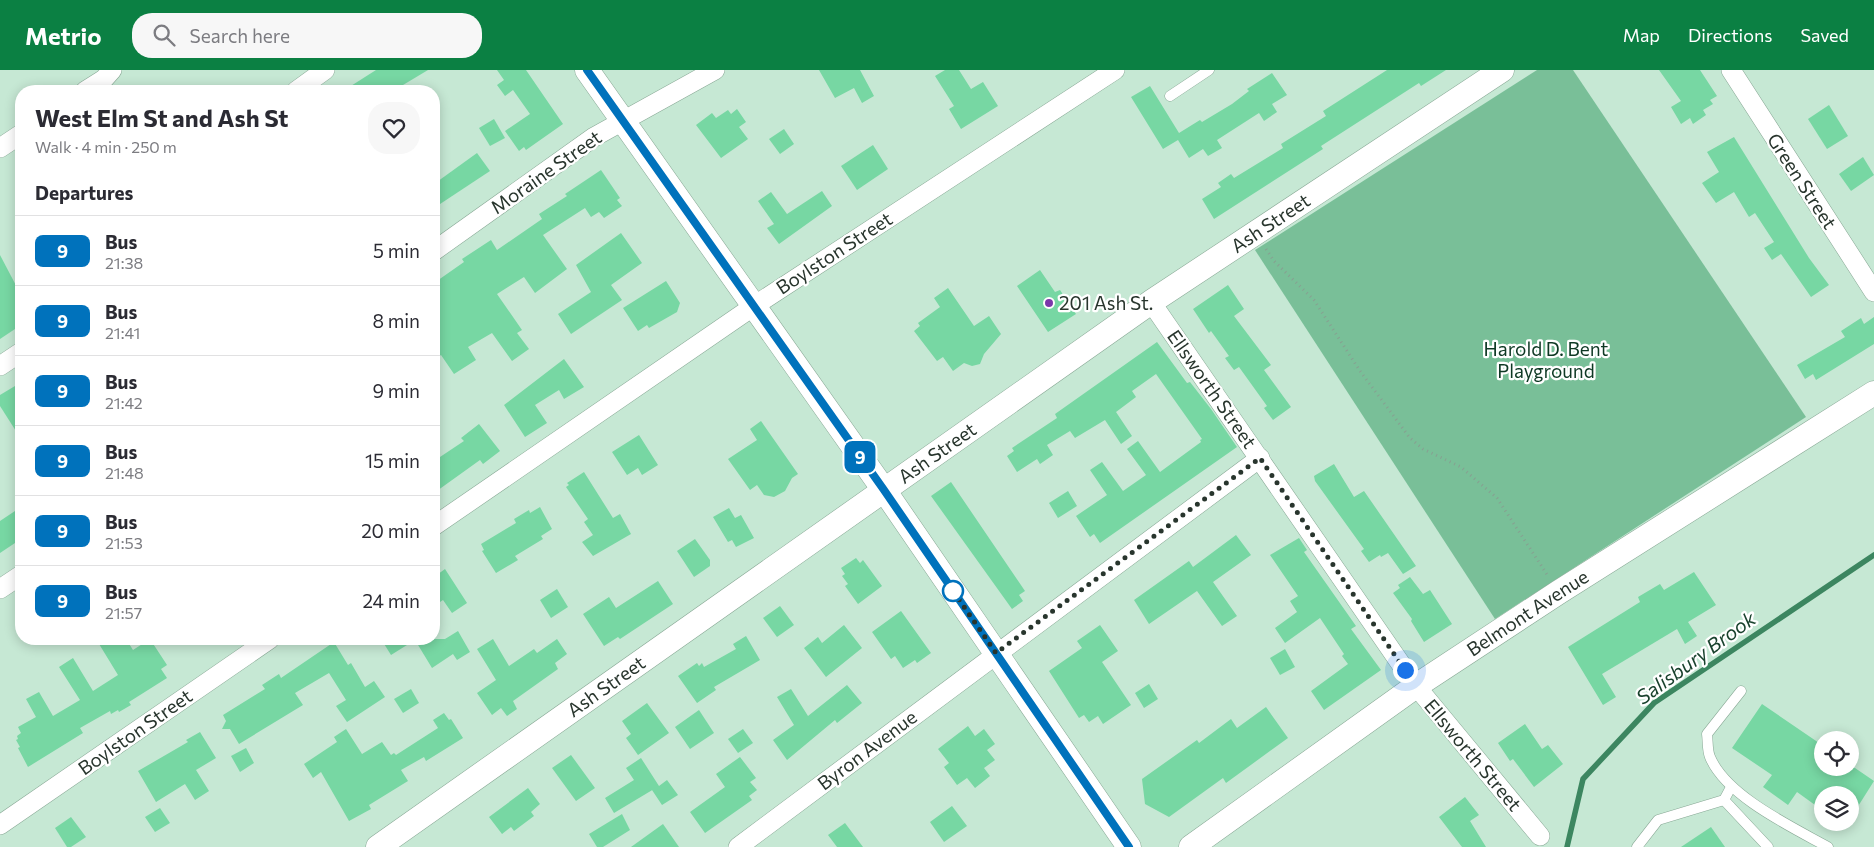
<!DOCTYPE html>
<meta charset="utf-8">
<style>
body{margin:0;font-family:Commissioner,sans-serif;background:#f7f7f7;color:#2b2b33;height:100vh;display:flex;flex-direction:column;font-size:19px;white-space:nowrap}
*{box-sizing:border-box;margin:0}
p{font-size:16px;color:#7c7c81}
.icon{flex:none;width:28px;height:28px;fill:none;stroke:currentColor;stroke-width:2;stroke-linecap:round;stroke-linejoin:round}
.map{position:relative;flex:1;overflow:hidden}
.side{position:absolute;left:15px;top:15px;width:425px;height:560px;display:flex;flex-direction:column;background:#fff;border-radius:20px;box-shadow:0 2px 12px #0003}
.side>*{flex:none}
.badge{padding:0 10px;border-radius:8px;font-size:18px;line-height:32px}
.fabs{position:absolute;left:1814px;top:661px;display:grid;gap:10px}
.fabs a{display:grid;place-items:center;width:45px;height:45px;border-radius:50%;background:#fff;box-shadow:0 2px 12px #0003;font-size:25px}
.you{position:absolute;width:25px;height:25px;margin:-12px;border:4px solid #fff;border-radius:50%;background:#1a73e8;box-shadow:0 0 0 8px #1a73e833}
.map>.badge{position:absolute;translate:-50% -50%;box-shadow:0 0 0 2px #fff}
h2{padding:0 20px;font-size:19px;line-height:45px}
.round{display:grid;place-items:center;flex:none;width:52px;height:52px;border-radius:20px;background:#f7f7f7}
.headline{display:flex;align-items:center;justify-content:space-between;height:85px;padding:0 20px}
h1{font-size:24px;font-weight:700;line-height:38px}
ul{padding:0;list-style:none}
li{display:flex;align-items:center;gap:15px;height:70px;padding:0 20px;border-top:1px solid #e1e1e2}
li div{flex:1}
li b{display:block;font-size:19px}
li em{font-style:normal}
li .badge{min-width:55px;font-weight:700;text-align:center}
header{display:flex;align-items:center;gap:30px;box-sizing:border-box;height:70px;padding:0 25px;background:#0b8043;color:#fff}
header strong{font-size:24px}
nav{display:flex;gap:28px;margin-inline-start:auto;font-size:18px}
.search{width:350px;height:45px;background:#f7f7f7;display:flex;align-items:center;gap:12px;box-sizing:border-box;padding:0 18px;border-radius:20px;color:#7c7c81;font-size:19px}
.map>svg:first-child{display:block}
.green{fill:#79bf98}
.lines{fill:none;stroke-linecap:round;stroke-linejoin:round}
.stream{stroke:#3c8660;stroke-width:5.5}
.building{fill:#77d7a3}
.service-casing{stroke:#88a895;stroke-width:11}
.minor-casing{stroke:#88a895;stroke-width:20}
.tertiary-casing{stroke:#88a895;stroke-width:25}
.path{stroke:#87a091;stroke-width:3;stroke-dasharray:1 4;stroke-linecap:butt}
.service{stroke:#fff;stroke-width:10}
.minor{stroke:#fff;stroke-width:19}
.tertiary{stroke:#fff;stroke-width:24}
.line-casing{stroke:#fff;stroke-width:11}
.line{stroke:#0072bc;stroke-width:8}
.walk{stroke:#28352d;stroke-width:5;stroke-dasharray:0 9}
.poi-dot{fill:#7c37aa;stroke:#fff;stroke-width:2}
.stop-dot{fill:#fff;stroke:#0072bc;stroke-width:2.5}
.labels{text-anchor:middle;stroke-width:4.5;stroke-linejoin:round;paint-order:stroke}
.street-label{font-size:19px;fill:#28352d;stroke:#fff}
.poi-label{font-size:19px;fill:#28352d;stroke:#fff;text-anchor:start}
.park-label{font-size:19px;fill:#0e3924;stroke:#fff}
.water-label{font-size:20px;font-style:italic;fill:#19422d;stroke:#fff}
</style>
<header>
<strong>Metrio</strong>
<div class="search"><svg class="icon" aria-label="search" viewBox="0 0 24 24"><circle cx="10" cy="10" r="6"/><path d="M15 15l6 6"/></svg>Search here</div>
<nav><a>Map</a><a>Directions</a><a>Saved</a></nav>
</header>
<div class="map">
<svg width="1874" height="777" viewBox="0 0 1874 777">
<rect width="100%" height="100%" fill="#c6e8d4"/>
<polygon class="green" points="1537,0 1573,0 1806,347 1495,549 1255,180"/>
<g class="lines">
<polyline class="stream" points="1567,777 1583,709 1654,633 1874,485"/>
</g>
<g class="building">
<polygon points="376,0 428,0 393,21 343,21"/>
<polygon points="497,0 526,0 563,54 526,80 524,77 519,81 505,61 530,44 513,20 505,26 497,15 504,10"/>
<polygon points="819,0 860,0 874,26 862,33 854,18 835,28"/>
<polygon points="945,0 959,0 971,19 983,12 998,36 961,59 949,39 954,36 935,6"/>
<polygon points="1387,0 1446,0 1421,16 1419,13 1321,76 1323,79 1214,149 1202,129 1221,117 1218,113 1231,104 1234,108 1283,78 1281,74 1326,46 1323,41"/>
<polygon points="1659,0 1700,0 1717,26 1710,30 1713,34 1703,40 1706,45 1693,54 1690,48 1681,54 1671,37 1681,31"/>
<polygon points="1272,3 1287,25 1272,34 1277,42 1264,51 1259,43 1217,70 1222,78 1208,86 1203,79 1189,88 1178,70 1163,79 1131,27 1150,16 1179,63 1200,50 1202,52 1232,34 1249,21 1247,19"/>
<polygon points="1829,35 1848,66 1827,79 1808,49"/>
<polygon points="737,39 746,52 739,57 748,69 721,88 696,55 712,43 716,48 728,40 731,44"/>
<polygon points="494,49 505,68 490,76 479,58"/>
<polygon points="784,59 794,74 780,84 769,69"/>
<polygon points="1734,67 1809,188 1829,215 1811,227 1781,184 1772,190 1764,178 1774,172 1755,143 1749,147 1734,122 1716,133 1702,113 1719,102 1707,82"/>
<polygon points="873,75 888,99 857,120 841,96"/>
<polygon points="477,83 490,101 434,138 434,114"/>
<polygon points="1863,87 1874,105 1851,121 1839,104"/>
<polygon points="601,100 620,128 617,130 622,136 604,148 599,142 591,147 585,138 543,165 567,199 535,223 524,207 497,224 522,260 517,263 529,279 512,291 492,263 468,277 476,290 454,304 441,285 434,290 434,213 464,192 462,189 491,170 497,180 542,149 539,144 567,126 565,124"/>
<polygon points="822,121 832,136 779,174 767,158 774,154 758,131 771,122 787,144"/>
<polygon points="621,163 642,193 611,215 622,230 571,264 558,244 591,222 576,195"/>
<polygon points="0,185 21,225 21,255 0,269"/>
<polygon points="1040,200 1055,222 1060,220 1076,244 1048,262 1017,216"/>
<polygon points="666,211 680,233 677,242 649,258 647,255 638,261 623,238"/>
<polygon points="1228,215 1244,239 1234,246 1271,295 1264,300 1291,337 1273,350 1264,338 1267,336 1239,297 1234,300 1225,288 1229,286 1211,261 1209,263 1193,239"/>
<polygon points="948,218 974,256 989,246 1001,264 984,284 980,294 972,296 964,293 953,301 943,287 937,291 914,261 920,256 918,253 940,237 934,228"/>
<polygon points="1874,247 1874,274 1816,310 1813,304 1805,309 1797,295 1845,267 1841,261 1861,248 1864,254"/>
<polygon points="1157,272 1187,313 1190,312 1211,339 1237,377 1100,473 1094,464 1090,467 1076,446 1107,425 1090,400 1102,392 1123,421 1146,405 1127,379 1138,371 1160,402 1201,372 1200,370 1202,369 1156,304 1132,321 1136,327 1116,342 1132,366 1121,374 1105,350 1075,368 1070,361 1047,375 1053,385 1040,394 1037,389 1017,402 1007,386 1014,381 1012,378 1057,348 1055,344"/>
<polygon points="564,289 584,317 564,329 559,320 535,335 547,353 525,367 504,335"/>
<polygon points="15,316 21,326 21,369 0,336 0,325"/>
<polygon points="761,351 798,404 792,408 785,421 774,427 764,425 757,415 750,420 728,389 757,370 750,359"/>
<polygon points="479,354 500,381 483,394 480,390 434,423 434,391 464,371 461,368"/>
<polygon points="639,365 658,395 642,405 638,398 627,405 612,382"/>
<polygon points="1334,394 1354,427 1364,421 1416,496 1403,504 1388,483 1381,487 1380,485 1369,492 1361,481 1364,479 1315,411 1314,406"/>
<polygon points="584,402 613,448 620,444 631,464 593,486 582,472 593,465 584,452 588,449 566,417 569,415 567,413"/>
<polygon points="951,412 1025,521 1019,525 1023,531 1012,539 931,426"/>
<polygon points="1068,421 1077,436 1058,448 1049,433"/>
<polygon points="21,437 21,469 0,483 0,451"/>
<polygon points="540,437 552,459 541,466 543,469 515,486 518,490 496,503 482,481 484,480 481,474 516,453 514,449 529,440 530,443"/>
<polygon points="729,438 735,448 741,445 754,468 736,477 732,470 728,472 713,447"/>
<polygon points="1236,465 1251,485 1213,512 1237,546 1222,556 1197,521 1149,554 1134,530 1189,491 1193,497"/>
<polygon points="1299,468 1307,480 1304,482 1356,556 1351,559 1381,600 1324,640 1311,621 1348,594 1342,586 1344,584 1320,548 1285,573 1275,558 1297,542 1290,531 1298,526 1270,485"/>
<polygon points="695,469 710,490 710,496 694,507 677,481"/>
<polygon points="856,488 860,493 863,490 882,516 858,534 845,516 848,514 842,506 845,504 841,498"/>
<polygon points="445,499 467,533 452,543 443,530 434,536 434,507"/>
<polygon points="1694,502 1716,535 1688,552 1697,566 1685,574 1677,559 1602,604 1616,627 1603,635 1568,577 1640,532 1638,527 1660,514 1664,520"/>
<polygon points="1410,507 1423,524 1430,520 1452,554 1424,572 1411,551 1412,549 1393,523 1400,518 1398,515"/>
<polygon points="658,511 673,534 620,569 618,567 604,576 583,544 609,527 616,538"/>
<polygon points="557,519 568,537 551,548 540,530"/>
<polygon points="780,536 794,555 777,567 763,548"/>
<polygon points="901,541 931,583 917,593 915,590 903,598 895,586 891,589 872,562"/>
<polygon points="844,555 862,578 826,607 804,578 818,567 822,573"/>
<polygon points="1100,555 1118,581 1102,592 1131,635 1103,654 1098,646 1089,652 1084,645 1079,648 1049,601 1082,578 1077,571"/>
<polygon points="458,561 470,582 457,590 453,584 432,598 415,570 391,585 381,569 445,569"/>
<polygon points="746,566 760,590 714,617 716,620 697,633 678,606 697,593 699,596 702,593 704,597 736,579 733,574"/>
<polygon points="96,569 126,569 133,580 150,569 167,595 161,599 167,608 129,632 131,635 119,642 118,640 111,644 110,641 80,658 83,663 28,697 18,678 20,677 16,670 18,669 17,666 21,663 18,657 36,647 26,629 39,622 53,646 80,630 59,597 73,588 93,621 118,605"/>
<polygon points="493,569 509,596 534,579 537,583 557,569 567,584 555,593 558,599 513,631 517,639 507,646 501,638 492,645 477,623 496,610 477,579"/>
<polygon points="334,572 348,595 351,593 365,617 374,611 385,627 347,652 336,636 346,630 329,603 295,623 303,635 239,674 230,659 222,659 226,651 223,645 265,619 262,615 279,604 281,608"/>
<polygon points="1285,579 1295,597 1280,605 1270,588"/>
<polygon points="1149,614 1158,629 1144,638 1135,623"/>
<polygon points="847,615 862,633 837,653 835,650 787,690 773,670 794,655 777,627 791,619 808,646"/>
<polygon points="411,619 419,633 403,643 394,629"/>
<polygon points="647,633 669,663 638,685 626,668 631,664 622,651"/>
<polygon points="1762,634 1822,675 1822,698 1855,698 1874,711 1850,749 1850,725 1822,725 1822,740 1797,722 1788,735 1763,717 1772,705 1732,678"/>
<polygon points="1266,637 1288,668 1226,713 1223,708 1169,747 1145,734 1142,709 1197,670 1199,673 1231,649 1237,658"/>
<polygon points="699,640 714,663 690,679 675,657"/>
<polygon points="444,643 449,650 451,649 463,668 426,691 424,687 401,700 408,711 369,735 371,739 349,751 321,702 313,708 304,694 337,672 334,667 346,659 362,684 382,672 391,685 394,683 396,685 438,658 433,650"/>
<polygon points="1525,654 1542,679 1548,675 1563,694 1534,717 1513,689 1510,691 1498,673"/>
<polygon points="968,656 975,666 984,659 995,674 987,680 995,690 984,698 990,706 975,718 967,708 957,715 944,697 949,693 938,679"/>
<polygon points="743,659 753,673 738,683 728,669"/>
<polygon points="200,662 216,688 196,700 209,721 195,730 185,714 156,732 138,701 188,672 186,670"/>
<polygon points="246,678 254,693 240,702 231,686"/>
<polygon points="571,685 595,718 576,731 552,698"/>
<polygon points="740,687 756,708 750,712 757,720 749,726 752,730 705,763 690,742 725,717 716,704"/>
<polygon points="641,688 659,716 667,710 678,725 662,735 652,720 659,716 614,743 605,728 634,710 626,698"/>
<polygon points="528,718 540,734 531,742 534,746 514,761 511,757 502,764 489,747"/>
<polygon points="1465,727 1479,745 1470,751 1486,777 1462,777 1439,747"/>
<polygon points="952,736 967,756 944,772 930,752"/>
<polygon points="160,738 170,753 155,762 145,747"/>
<polygon points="622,744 630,760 603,777 597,777 589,764"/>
<polygon points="71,747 86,767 71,777 67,777 55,758"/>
<polygon points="845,753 863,777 837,777 828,765"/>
<polygon points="663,754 679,777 631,777"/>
<polygon points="1711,757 1725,777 1681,777"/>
</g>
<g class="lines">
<g class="service-casing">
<g id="service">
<polyline points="1170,26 1209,0"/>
<path d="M1741 621 1707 664C1708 670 1707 680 1710 687 1726 726 1792 757 1828 777"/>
<polyline points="1731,717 1724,730 1768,777"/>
<polyline points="1637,777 1658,750 1724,730"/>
</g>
</g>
<g class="minor-casing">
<g id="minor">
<polyline points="1731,0 1874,222"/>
<polyline points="85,21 104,9 112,0"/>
<polyline points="296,21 325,0"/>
<polyline points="0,78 21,64"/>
<polyline points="434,181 594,67 715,0"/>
<polyline points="1151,232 1416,616 1540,766"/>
<polyline points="0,296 21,282"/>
<polyline points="434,456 754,236 1115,0"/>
<polyline points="0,519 21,505"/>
<polyline points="0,755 270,569"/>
<polyline points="738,777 1260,388"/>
</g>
</g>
<g class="tertiary-casing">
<g id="tertiary">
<polyline points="587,0 884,420 1129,777"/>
<path id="s1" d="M378 777 1151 232 1502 0"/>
<path id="s2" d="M1191 777 1416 616 1559 522 1874 323"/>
</g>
</g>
<polyline class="path" points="1266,179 1274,191 1314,230 1360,301 1410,368 1423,379 1461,397 1497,428 1548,506"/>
<use href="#service" class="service"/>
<use href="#minor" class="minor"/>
<use href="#tertiary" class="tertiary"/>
</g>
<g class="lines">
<g class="line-casing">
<polyline id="line" points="587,0 884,420 1129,777"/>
</g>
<use href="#line" class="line"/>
<polyline class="walk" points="953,521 951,518 996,583 1260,388 1405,600"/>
</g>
<circle class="poi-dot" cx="1049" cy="233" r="5"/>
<circle class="stop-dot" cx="953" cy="521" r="10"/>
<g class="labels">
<g class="street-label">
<text transform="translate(546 102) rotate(-35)" y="7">Moraine Street</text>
<text transform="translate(1802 111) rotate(57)" y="7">Green Street</text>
<text dy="7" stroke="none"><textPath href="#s1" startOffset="1089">Ash Street</textPath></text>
<text transform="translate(834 183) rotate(-33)" y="7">Boylston Street</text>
<text transform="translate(1212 319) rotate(55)" y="7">Ellsworth Street</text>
<text dy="7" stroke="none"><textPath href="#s1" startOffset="684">Ash Street</textPath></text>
<text dy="7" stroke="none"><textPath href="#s2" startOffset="410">Belmont Avenue</textPath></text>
<text dy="7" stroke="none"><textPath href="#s1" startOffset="279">Ash Street</textPath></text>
<text transform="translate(135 662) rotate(-35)" y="7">Boylston Street</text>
<text transform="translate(867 680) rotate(-37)" y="7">Byron Avenue</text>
<text transform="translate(1473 685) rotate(50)" y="7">Ellsworth Street</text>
</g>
<g class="poi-label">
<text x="1059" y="240">201 Ash St.</text>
</g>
<g class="park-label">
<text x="1546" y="286">Harold D. Bent<tspan x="1546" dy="22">Playground</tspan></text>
</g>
<g class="water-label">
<text transform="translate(1696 588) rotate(-36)" y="7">Salisbury Brook</text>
</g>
</g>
</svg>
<div class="fabs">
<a><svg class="icon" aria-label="locate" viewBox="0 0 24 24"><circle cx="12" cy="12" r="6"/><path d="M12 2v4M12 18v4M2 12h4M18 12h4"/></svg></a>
<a><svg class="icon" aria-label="layers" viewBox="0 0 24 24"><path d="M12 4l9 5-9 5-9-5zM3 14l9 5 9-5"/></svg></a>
</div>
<div class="you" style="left:1405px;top:600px"></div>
<b class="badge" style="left:860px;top:387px;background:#0072bc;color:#fff">9</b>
<section class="side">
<div class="headline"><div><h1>West Elm St and Ash St</h1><p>Walk · 4 min · 250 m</p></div><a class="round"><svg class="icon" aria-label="heart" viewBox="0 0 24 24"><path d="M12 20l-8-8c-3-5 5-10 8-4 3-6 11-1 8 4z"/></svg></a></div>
<h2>Departures</h2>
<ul>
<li><span class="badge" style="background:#0072bc;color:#fff">9</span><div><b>Bus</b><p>21:38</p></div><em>5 min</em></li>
<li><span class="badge" style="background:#0072bc;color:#fff">9</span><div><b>Bus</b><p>21:41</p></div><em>8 min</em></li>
<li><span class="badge" style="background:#0072bc;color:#fff">9</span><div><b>Bus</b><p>21:42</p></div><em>9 min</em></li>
<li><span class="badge" style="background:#0072bc;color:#fff">9</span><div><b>Bus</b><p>21:48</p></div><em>15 min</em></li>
<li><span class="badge" style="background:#0072bc;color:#fff">9</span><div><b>Bus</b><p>21:53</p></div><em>20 min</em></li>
<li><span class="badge" style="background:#0072bc;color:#fff">9</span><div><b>Bus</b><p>21:57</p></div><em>24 min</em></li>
</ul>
</section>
</div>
